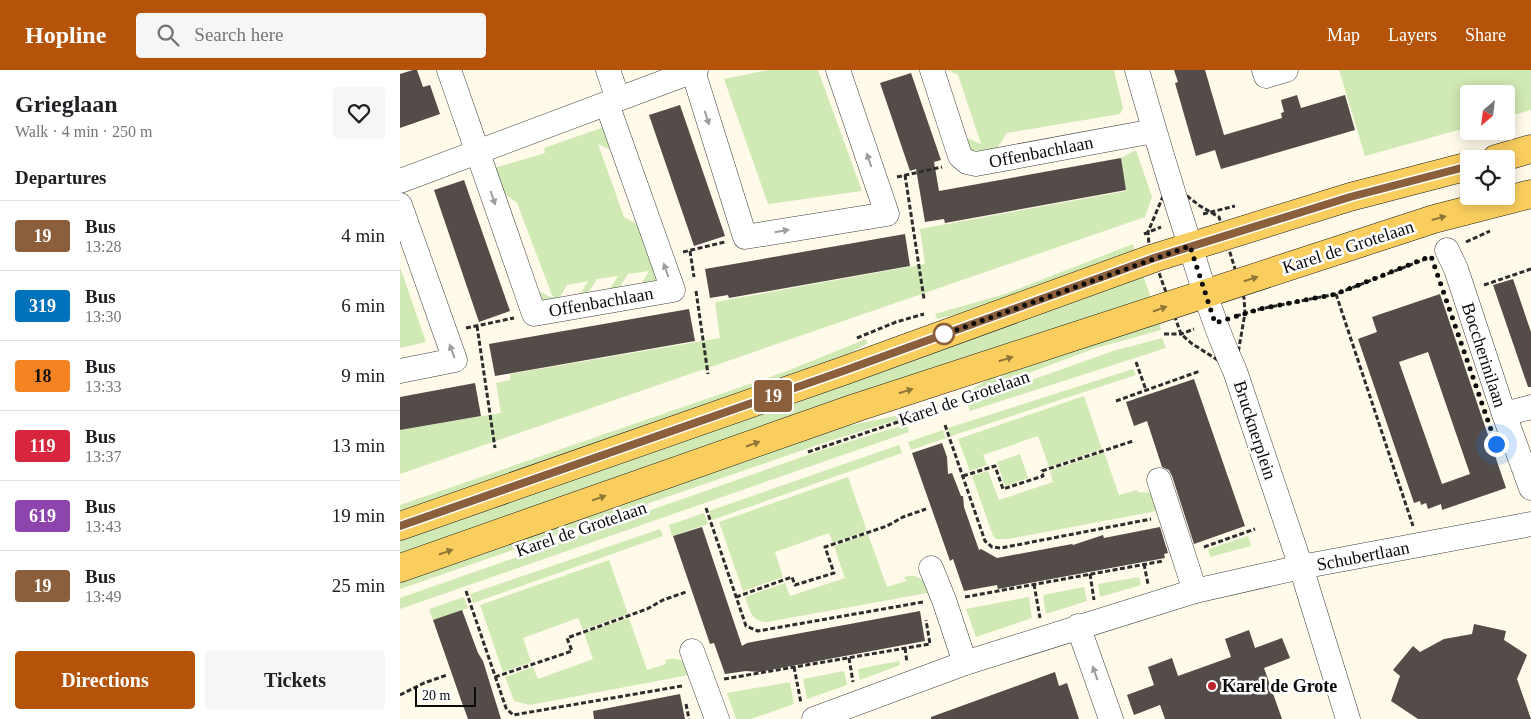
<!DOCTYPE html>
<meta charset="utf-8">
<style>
body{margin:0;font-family:"Times New Roman",serif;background:#f6f6f6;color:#202124;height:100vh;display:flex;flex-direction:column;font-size:19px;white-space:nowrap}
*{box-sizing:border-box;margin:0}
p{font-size:16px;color:#757577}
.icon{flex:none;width:28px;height:28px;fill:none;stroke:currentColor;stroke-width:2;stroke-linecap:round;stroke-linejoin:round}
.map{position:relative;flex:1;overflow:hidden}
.sheet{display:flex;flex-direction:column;background:#fff;width:400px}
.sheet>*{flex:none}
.badge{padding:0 10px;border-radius:4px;font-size:18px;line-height:32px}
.needle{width:32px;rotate:208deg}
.buttons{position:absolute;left:1060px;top:15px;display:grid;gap:10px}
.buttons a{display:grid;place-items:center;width:55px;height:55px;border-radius:5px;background:#fff;box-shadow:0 2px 12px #0003;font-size:25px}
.scale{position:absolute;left:15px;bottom:12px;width:61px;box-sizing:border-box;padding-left:5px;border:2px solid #0b0b0b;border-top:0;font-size:14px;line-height:18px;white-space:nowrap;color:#0b0b0b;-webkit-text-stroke:4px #fff;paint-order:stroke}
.you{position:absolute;width:25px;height:25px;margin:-12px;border:4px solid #fff;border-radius:50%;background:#1a73e8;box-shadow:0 0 0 8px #1a73e833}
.map>.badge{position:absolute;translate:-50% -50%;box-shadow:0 0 0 2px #fff}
h2{padding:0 15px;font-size:19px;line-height:45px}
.round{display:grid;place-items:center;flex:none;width:52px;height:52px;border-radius:5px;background:#f6f6f6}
.overview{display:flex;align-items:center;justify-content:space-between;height:85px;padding:0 15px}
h1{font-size:24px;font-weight:600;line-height:38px}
.button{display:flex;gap:10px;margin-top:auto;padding:10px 15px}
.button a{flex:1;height:58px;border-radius:5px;background:#b45309;color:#fff;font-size:20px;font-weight:600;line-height:58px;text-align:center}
.button a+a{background:#f6f6f6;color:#202124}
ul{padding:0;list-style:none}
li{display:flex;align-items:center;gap:15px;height:70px;padding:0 15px;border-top:1px solid #e0e0e0}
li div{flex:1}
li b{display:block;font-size:19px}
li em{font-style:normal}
li .badge{min-width:55px;font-weight:700;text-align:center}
header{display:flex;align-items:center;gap:30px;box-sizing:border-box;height:70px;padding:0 25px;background:#b45309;color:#fff}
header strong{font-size:24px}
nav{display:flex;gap:28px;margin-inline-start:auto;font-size:18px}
.search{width:350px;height:45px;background:#f6f6f6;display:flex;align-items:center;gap:12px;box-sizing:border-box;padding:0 18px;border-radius:5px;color:#757577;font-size:19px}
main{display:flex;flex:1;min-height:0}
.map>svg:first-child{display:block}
.green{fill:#d1e9b4}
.building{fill:#544c48;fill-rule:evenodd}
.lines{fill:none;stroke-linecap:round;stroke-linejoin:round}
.minor-casing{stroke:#3e3e3e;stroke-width:25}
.major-casing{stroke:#1c1c1c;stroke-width:29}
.path{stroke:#2d2d2d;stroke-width:3;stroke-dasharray:5 2.5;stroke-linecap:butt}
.minor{stroke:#fff;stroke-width:24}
.major{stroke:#face5e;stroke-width:28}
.oneway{fill:#9d9d9d}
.oneway2{fill:#8e7639}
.line-casing{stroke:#fff;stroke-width:11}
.line{stroke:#8b5e3c;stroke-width:8}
.walk{stroke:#0b0b0b;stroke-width:5;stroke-dasharray:0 9}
.stop-dot{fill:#fff;stroke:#8b5e3c;stroke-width:2.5}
.poi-dot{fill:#bc2330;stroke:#fff;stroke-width:2}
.labels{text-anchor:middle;stroke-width:5;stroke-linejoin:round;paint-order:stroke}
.street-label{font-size:18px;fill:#0b0b0b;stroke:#fff}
.poi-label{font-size:18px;font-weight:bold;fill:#0b0b0b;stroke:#fff;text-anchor:start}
</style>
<header>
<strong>Hopline</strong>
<div class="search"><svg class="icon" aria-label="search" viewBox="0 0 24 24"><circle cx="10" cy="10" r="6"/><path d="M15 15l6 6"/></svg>Search here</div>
<nav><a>Map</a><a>Layers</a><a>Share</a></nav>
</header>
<main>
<section class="sheet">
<div class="overview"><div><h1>Grieglaan</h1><p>Walk · 4 min · 250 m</p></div><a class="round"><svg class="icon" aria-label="heart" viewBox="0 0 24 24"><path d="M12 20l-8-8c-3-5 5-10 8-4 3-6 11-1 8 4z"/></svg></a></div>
<h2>Departures</h2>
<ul>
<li><span class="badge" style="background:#8b5e3c;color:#fff">19</span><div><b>Bus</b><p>13:28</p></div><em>4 min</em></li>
<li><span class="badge" style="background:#0072bc;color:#fff">319</span><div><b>Bus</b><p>13:30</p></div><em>6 min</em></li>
<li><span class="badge" style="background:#f58220;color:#111">18</span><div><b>Bus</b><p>13:33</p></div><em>9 min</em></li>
<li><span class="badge" style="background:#d7263d;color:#fff">119</span><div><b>Bus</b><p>13:37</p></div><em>13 min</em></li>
<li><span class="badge" style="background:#8e44ad;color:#fff">619</span><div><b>Bus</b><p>13:43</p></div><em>19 min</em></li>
<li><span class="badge" style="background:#8b5e3c;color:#fff">19</span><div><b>Bus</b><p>13:49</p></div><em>25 min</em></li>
</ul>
<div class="button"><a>Directions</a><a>Tickets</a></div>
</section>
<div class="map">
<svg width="1131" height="649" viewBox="0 0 1131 649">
<rect width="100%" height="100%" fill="#fffae9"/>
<g class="green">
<polygon points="368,0 418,0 462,121 368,134 324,9"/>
<polygon points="548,0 714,0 723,38 720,44 607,63 594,83 579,86 569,80 563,66 581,74 558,5"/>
<polygon points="939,0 1131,0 1131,40 1106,47 1106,24 1069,24 1069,57 965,86"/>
<polygon points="207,56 219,84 198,74 224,147 246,159 258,207 253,216 238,219 249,201 228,204 215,224 206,225 218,206 197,209 184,230 176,231 188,211 167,215 154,237 140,232 134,219 153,228 117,133 100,120 91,99 145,83 144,78"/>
<polygon points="736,80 752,127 745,147 0,404 0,360 101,343 96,313 110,310 110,304 320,268 315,232 525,194 520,159 726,121 721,88"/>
<polygon points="733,174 736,185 607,232 537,249 535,244 605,224"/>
<polygon points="0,197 26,272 0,278"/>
<polygon points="743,205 752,231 0,487 0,468"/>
<polygon points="759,251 761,260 696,278 570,325 569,321 606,299"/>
<polygon points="762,268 766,278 570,341 567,333 713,281"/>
<polygon points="466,269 468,273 424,298 0,445 0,435 387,301"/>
<polygon points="733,299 736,305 551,366 548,358"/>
<polygon points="684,326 702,379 649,397 638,366 583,385 587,395 570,401 558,369"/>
<polygon points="500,345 501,349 435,369 0,519 0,510 432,359"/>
<polygon points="507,354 509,362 0,539 0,528 425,379"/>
<polygon points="543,360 546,368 511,380 508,372"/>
<polygon points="499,375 502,383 312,450 309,441"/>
<polygon points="704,382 719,425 737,420 738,422 752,423 762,440 608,469 596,469 593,466 572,406 588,401 599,430 653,412 650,401"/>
<polygon points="620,384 628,408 605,416 597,392"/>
<polygon points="448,407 467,461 433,473 429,463 375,482 383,507 343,521 319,452"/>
<polygon points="304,443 308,454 272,466 269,455"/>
<polygon points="260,459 263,466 73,533 70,524"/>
<path d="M468 464 487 517 506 511 504 507C518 502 525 512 533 522L367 552C351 552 350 540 345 527L385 513 390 526 445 508 434 476Z"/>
<polygon points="848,466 851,476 810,487 808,479"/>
<polygon points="209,490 228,544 183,560 178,548 123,568 131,592 103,602 80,535"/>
<polygon points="739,507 741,515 700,527 698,514"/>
<polygon points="684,517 687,531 646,544 643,525"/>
<polygon points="64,527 68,538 33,550 29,539"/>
<polygon points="629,527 632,548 576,567 566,539"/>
<path d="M229 548 247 600 266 594 265 590C279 586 287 591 294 604L130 635 114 631 105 607 133 597 138 609 193 589 184 563Z"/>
<polygon points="499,591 500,595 460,610 458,599"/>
<polygon points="444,601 447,615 407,629 403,609"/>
<polygon points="390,612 394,634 351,649 336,649 327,623"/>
</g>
<g class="building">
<polygon points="13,0 17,0 23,17 30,15 40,44 0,58 0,4"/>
<polygon points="774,0 805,0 824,65 882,48 881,43 884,42 881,30 897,25 901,38 945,25 955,60 821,99 815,80 796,86 775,13 778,12"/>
<polygon points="511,3 541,90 534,92 539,121 721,88 726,120 545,153 544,149 525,152 516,99 510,101 480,13"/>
<polygon points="280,35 325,166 294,176 249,45"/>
<polygon points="64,110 110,241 79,252 34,120"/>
<polygon points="505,164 510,196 329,228 328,225 310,228 305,199"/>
<polygon points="1113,209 1131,262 1131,317 1128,317 1093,215"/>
<path d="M1040 224 1106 418 1042 440 1041 434 1028 439 1026 433 1021 435 1020 431 1014 433 958 269 977 262 972 247ZM1028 282 1070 404 1042 414 999 292Z"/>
<polygon points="289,239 295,271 95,306 89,274"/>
<polygon points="794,309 845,456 794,474 772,406 769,400 762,397 747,351 734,356 726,332"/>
<polygon points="75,313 81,346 0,360 0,327"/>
<polygon points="542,373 547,387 548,404 552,403 561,426 563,426 564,437 579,480 581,479 597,488 672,474 673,475 703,465 704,468 760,457 768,483 764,484 765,488 651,509 598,519 597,515 564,521 553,489 550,491 512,383"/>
<polygon points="302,457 342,576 347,573 520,541 525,571 359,602 346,601 325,604 314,573 310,574 273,466"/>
<polygon points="62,540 78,583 83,591 101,649 68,649 61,630 33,550"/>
<polygon points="1074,554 1106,561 1104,570 1127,585 1117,609 1131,649 1018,649 991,631 1000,606 993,600 1013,576 1020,582 1044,569 1072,564"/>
<polygon points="849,560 855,578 882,568 890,588 864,598 882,649 765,649 760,635 734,645 727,625 754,615 748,597 772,588 778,606 831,587 825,569"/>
<polygon points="655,602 659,616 667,613 679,649 531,649 531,647"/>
<polygon points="280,624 285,649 194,649 193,641"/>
</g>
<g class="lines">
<g class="minor-casing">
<g id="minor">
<polyline points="49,0 134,244 273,220 207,34"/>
<polyline points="208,0 218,29"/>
<polyline points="532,0 560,86 567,92 576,94 754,61"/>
<path d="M737 0C754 59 771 117 790 175 803 218 816 260 835 301L901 497 948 649"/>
<polyline points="864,0 866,6 886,0"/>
<polyline points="293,1 345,167 487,144 438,0"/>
<polyline points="0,111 296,0"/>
<polyline points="0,135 55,290 0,301"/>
<polyline points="1047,180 1056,199 1104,344 1131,418"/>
<polyline points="1104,344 1131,337"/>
<polyline points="759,410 795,521"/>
<polyline points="531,498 544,530 565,593"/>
<polyline points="678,556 711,649"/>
<polyline points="292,581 317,649"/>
<polyline points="414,649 565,593 795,521 901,497 1131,454"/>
</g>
</g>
<g class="major-casing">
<g id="major">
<polyline points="1096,89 1131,79"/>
<polyline points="0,456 446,300 754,188 950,127 1069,96"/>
<polyline points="0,498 455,338 1034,149 1131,124"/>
</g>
</g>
<g class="path">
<polyline points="505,105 524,229"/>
<polyline points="497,107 542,97"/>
<polygon points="769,112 800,136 819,147 844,228 845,243 835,301 791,273 781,264 749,175 748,162"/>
<polyline points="803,144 835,136"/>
<polyline points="744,164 761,157"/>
<polyline points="1066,172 1090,161"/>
<polyline points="290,181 294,207"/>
<polyline points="283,182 325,172"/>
<polyline points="1084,215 1131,199"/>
<polyline points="296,221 308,304"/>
<polyline points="936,224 1013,456"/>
<polyline points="836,246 860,239 936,224 1028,188"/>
<polyline points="77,256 95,378"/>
<polyline points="66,258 114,248"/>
<polyline points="764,264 781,264 794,259"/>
<polyline points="457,268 496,252 524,244"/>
<polyline points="736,292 746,320"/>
<polyline points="716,331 800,301"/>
<polyline points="545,355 585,471 592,477 601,478 751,449"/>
<polyline points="408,382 537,339"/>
<polyline points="563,406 595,396 603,419 643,406 642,401 733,371"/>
<polyline points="306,438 346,556 358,561 523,532"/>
<polyline points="804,477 855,459"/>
<polyline points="744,494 748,514"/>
<polyline points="690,504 694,530"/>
<polyline points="634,514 640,548"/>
<polyline points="66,521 106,638 113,645 282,616"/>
<polyline points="336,527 392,507 395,515 434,503 425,477 487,456 503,447 526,439"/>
<polyline points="565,527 763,491"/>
<polyline points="505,578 507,593"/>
<polyline points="449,588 453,612"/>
<polyline points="394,597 401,633"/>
<polyline points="95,607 172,581 167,568 247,539 263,530 286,522"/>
<polyline points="324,609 530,574 526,550"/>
<polyline points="0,625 24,613 47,605"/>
<polyline points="286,634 289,649"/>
</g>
<use href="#minor" class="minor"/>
<use href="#major" class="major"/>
</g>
<defs><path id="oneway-solid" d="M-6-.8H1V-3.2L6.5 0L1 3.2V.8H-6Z" transform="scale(1.25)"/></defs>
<g class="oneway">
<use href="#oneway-solid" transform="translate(307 48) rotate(72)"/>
<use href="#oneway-solid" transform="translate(469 90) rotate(-109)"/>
<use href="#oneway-solid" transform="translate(93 128) rotate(71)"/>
<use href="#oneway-solid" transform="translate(382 161) rotate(-10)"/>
<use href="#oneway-solid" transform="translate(266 200) rotate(-110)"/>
<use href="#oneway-solid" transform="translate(52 281) rotate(-110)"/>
<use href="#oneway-solid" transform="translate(695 603) rotate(-110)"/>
</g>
<g class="oneway2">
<use href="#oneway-solid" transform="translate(1039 148) rotate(-15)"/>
<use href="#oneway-solid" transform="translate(851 209) rotate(-18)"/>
<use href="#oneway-solid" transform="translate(760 239) rotate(-19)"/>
<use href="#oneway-solid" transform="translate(606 289) rotate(-18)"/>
<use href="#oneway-solid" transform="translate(506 321) rotate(-18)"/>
<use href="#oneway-solid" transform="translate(353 374) rotate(-19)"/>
<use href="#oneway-solid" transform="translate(199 428) rotate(-19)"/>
<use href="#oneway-solid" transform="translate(46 482) rotate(-19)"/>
</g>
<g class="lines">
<g class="line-casing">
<polyline id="line" points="0,456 446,300 754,188 950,127 1069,96"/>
</g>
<use href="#line" class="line"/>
<polyline class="walk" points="544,264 542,265 790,176 815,253 860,239 936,224 1031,186 1096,374"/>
</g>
<circle class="stop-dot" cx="544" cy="264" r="10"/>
<circle class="poi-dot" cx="812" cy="616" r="5"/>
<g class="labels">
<g class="street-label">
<text transform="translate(641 82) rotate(-11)" y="6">Offenbachlaan</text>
<text transform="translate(948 177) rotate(-18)" y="6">Karel de Grotelaan</text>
<text transform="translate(201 232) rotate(-10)" y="6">Offenbachlaan</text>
<text transform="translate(1084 285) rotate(72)" y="6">Boccherinilaan</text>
<text transform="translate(564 328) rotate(-19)" y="6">Karel de Grotelaan</text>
<text transform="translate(855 360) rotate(72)" y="6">Brucknerplein</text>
<text transform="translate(181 459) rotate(-19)" y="6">Karel de Grotelaan</text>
<text transform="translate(963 486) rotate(-11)" y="6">Schubertlaan</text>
</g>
<g class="poi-label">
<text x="822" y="622">Karel de Grote</text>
</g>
</g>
</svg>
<div class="buttons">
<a><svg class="needle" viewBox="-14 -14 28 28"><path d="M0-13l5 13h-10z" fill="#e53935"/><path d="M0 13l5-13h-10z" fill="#757577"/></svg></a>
<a><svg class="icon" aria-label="locate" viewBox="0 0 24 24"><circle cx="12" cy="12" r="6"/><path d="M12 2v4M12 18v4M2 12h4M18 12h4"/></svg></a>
</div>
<div class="scale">20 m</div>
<div class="you" style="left:1096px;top:374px"></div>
<b class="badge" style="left:373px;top:326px;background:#8b5e3c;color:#fff">19</b>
</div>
</main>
